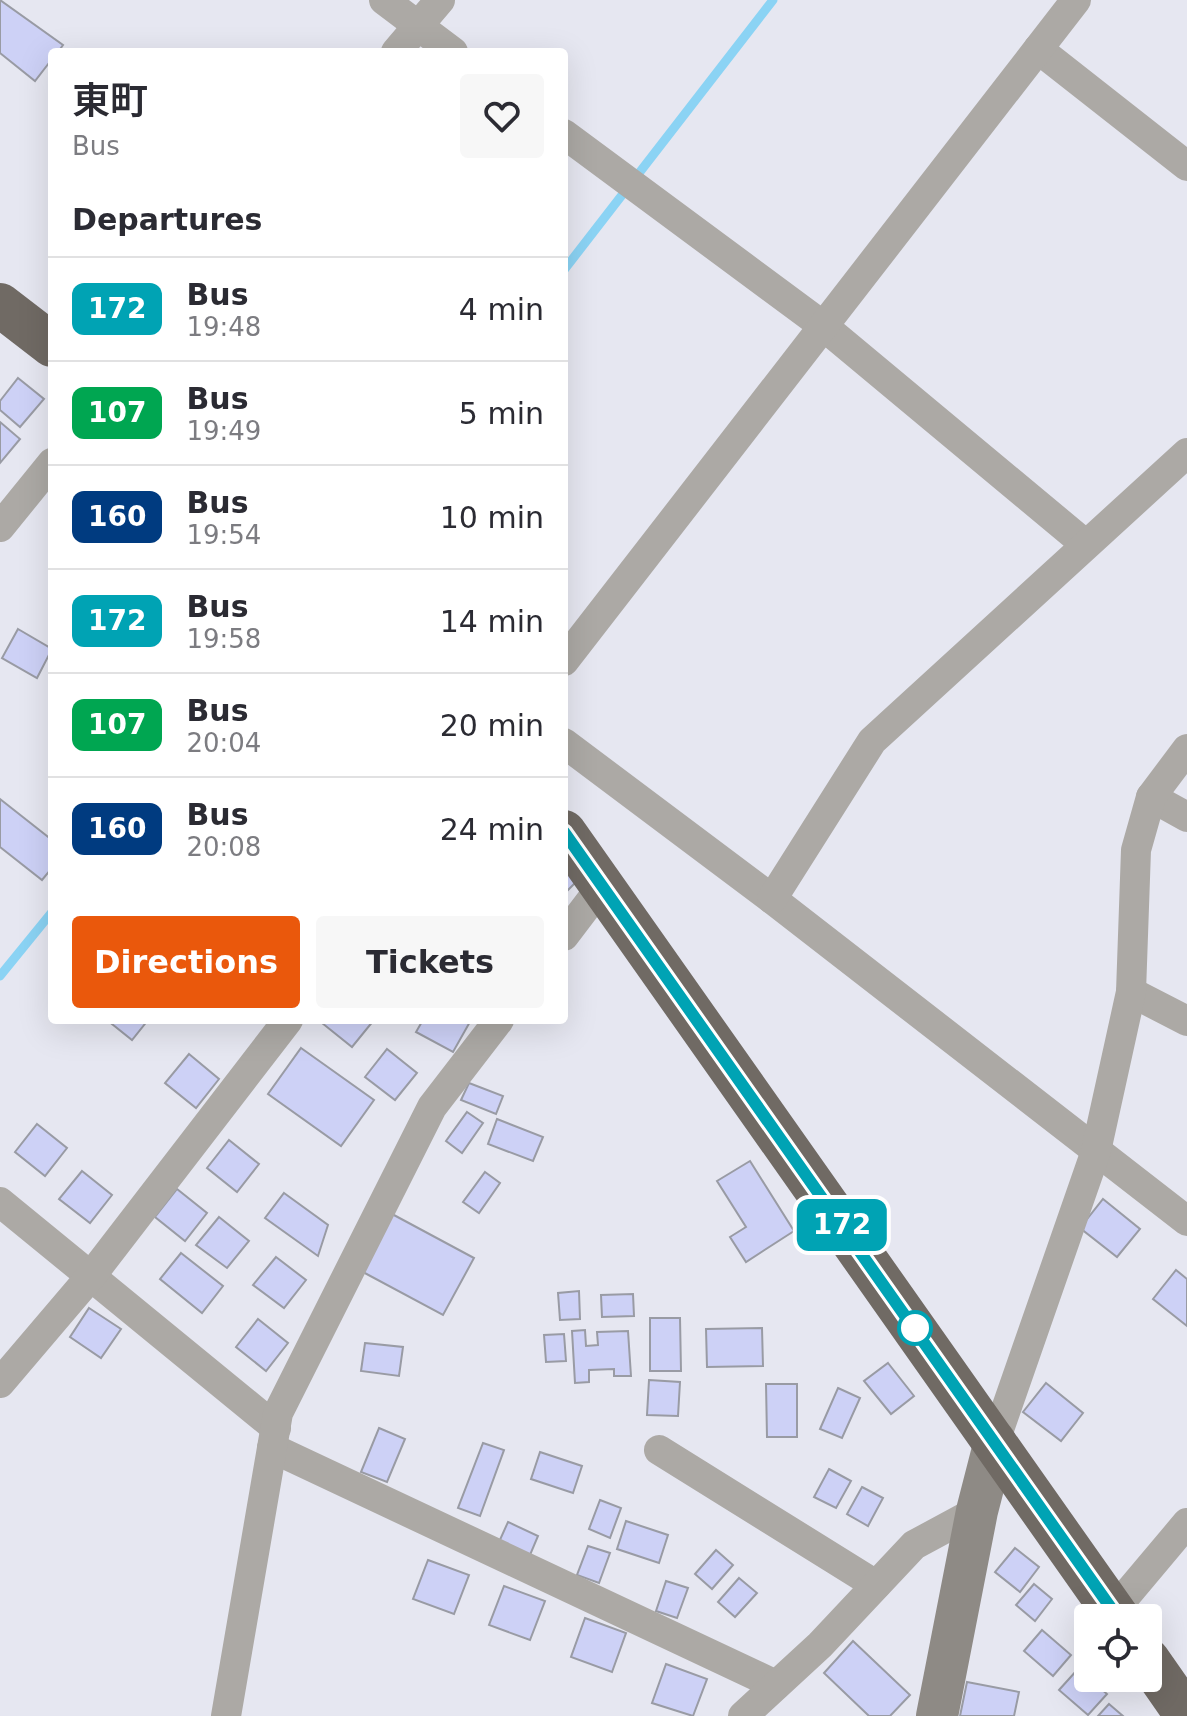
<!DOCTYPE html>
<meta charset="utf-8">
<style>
body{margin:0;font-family:"DejaVu Sans","Noto Sans JP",sans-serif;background:#f7f7f7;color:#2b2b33;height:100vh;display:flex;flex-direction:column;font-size:30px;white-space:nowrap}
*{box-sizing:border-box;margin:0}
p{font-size:26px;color:#7c7c81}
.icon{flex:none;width:44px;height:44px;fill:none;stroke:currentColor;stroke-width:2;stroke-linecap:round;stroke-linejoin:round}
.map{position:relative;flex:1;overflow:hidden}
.sheet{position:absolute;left:48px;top:48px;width:520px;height:976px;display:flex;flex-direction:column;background:#fff;border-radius:8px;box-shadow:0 8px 32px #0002}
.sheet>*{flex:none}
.badge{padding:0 16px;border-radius:12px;font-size:28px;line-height:52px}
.fabs{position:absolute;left:1074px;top:1604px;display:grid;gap:16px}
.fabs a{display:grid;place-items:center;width:88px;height:88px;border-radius:8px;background:#fff;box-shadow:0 8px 32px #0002;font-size:40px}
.map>.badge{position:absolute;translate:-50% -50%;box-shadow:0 0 0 4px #fff}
h2{padding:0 24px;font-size:30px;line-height:72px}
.round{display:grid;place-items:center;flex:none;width:84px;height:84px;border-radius:8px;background:#f7f7f7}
.headline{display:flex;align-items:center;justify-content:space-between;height:136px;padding:0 24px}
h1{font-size:38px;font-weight:600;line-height:60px}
.button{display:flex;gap:16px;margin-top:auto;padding:16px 24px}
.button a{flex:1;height:92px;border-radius:8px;background:#ea580c;color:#fff;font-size:32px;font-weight:600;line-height:92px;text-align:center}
.button a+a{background:#f7f7f7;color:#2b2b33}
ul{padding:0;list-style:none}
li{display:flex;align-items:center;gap:24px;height:104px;padding:0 24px;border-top:2px solid #e1e1e2}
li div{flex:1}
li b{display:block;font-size:30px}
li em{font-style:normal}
li .badge{min-width:88px;font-weight:700;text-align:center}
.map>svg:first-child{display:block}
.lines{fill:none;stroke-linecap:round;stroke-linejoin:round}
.stream{stroke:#8bd3f4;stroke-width:9}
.building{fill:#cdd1f6;stroke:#999ba4;stroke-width:2}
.minor{stroke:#aca9a5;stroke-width:30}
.secondary{stroke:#8e8a85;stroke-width:42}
.trunk{stroke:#706a64;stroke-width:44}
.line-casing{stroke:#fff;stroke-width:18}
.line{stroke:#00a3b4;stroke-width:12}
.stop-dot{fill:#fff;stroke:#00a3b4;stroke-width:4}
</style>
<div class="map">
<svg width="1187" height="1716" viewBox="0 0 1187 1716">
<rect width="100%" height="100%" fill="#e6e7f1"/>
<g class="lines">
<g class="stream">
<polyline points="564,270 773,0"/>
<polyline points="0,976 52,912"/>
</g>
</g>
<g class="building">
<polygon points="0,0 63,45 58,52 52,52 52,59 35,81 0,53"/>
<polygon points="18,378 44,399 20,427 0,410 0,401"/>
<polygon points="0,422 20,439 0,463"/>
<polygon points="18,629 52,649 37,678 2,658"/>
<polygon points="0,799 52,840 52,868 42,880 0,847"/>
<polygon points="564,869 577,881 564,894"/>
<polygon points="107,1020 148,1020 132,1040"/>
<polygon points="325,1020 374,1020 352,1047 322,1023"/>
<polygon points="423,1020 471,1020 453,1052 416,1032"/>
<polygon points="301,1048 374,1100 341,1146 268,1094"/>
<polygon points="387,1049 417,1073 395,1100 365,1077"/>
<polygon points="189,1054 219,1079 196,1108 165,1083"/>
<polygon points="469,1083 503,1096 496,1114 461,1100"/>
<polygon points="467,1112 483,1123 462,1153 446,1141"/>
<polygon points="497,1119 543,1137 533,1161 488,1144"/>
<polygon points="37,1124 67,1148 45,1176 15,1152"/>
<polygon points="229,1140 259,1164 237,1192 207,1168"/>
<polygon points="750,1161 794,1231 746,1262 730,1237 746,1227 717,1181"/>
<polygon points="82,1171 112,1195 90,1223 59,1199"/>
<polygon points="485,1172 500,1183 479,1213 463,1202"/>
<polygon points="177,1189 207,1213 185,1241 155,1217"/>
<polygon points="284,1193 328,1225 318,1256 265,1218"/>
<polygon points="1103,1199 1140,1229 1117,1257 1080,1228"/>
<polygon points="392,1214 474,1258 443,1315 361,1271"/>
<polygon points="219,1217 249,1241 227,1268 196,1245"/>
<polygon points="181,1253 223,1286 202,1313 160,1279"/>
<polygon points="276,1257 306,1280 284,1308 253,1285"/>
<polygon points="1176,1270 1187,1279 1187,1326 1153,1299"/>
<polygon points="579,1291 580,1319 560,1320 558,1293"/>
<polygon points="633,1294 634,1316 602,1317 601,1295"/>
<polygon points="89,1308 121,1329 101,1358 70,1337"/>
<polygon points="650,1318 680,1318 681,1371 650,1371"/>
<polygon points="258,1319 288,1343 266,1371 236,1347"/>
<polygon points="762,1328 763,1366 707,1367 706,1329"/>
<polygon points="585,1330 586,1346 598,1345 597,1332 628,1331 631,1376 614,1376 614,1369 589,1370 589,1382 575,1383 572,1331"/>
<polygon points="564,1334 566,1361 546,1362 544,1335"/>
<polygon points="365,1343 403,1347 399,1376 361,1371"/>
<polygon points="888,1363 914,1396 891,1414 864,1381"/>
<polygon points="649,1380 680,1382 678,1416 647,1415"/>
<polygon points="1046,1383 1083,1413 1061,1441 1023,1412"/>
<polygon points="766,1384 797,1384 797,1437 767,1437"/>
<polygon points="838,1388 860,1398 842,1438 820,1429"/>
<polygon points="379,1428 405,1439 387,1482 361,1472"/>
<polygon points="483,1443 504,1450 480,1516 458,1508"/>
<polygon points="540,1452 582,1466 573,1493 531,1479"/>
<polygon points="829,1469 851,1481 836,1508 814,1497"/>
<polygon points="862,1487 883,1498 868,1526 847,1514"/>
<polygon points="600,1500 621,1508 610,1538 589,1529"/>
<polygon points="626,1521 668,1535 659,1563 617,1549"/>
<polygon points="508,1522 538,1536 530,1555 499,1542"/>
<polygon points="588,1546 610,1553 599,1583 577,1575"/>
<polygon points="1015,1548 1039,1567 1020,1592 995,1572"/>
<polygon points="716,1550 733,1565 712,1589 695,1574"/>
<polygon points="428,1560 469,1575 454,1614 413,1599"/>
<polygon points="739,1578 757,1593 735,1617 718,1602"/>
<polygon points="666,1581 688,1588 677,1618 656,1611"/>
<polygon points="1034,1584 1052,1599 1035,1621 1016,1605"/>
<polygon points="504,1586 545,1601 530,1640 489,1625"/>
<polygon points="585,1618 626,1633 612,1672 571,1657"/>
<polygon points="1042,1630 1071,1655 1053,1676 1024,1651"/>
<polygon points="853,1641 910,1695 890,1716 869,1716 824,1673"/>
<polygon points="666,1664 707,1679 693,1716 652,1703"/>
<polygon points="1078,1669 1107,1694 1088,1715 1059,1690"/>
<polygon points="967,1682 1019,1692 1014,1716 960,1716"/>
<polygon points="1109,1704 1123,1716 1098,1716"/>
</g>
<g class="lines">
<g class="minor">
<polyline points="384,0 453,52"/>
<polyline points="1038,49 1187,166"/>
<polyline points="396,52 440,0"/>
<polyline points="564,134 822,325 1085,544"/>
<polyline points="0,527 52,463"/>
<polyline points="564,661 1076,0"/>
<polyline points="564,743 772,899 1187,1221"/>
<polyline points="1151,797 1187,817"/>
<polyline points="772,899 872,741 1187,453"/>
<polyline points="564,936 602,886"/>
<polyline points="1131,992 1187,1021"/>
<polyline points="0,1202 276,1428"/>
<polyline points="0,1383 91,1276 288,1020"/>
<polyline points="995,1441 1096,1151 1131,992 1136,850 1151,797 1187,749"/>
<polyline points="272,1448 776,1685"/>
<polyline points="659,1450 876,1585"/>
<polyline points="1113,1611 1187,1523"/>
<polyline points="226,1716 278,1413 432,1107 499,1020"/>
<polyline points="743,1716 820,1645 914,1545 977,1511"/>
</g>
<polyline class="secondary" points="937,1716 977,1511 995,1441"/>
<g class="trunk">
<polyline points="0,305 52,345"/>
<polyline points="564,832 1118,1618"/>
<polyline points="1148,1660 1187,1716"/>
</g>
</g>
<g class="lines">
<g class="line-casing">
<polyline id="line" points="564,832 1118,1618"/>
</g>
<use href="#line" class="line"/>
</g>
<circle class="stop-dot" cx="915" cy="1328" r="16"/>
</svg>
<div class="fabs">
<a><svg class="icon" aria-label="locate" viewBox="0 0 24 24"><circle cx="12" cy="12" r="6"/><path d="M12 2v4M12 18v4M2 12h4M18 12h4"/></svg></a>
</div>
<b class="badge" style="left:842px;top:1225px;background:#00a3b4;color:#fff">172</b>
<section class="sheet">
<div class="headline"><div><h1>東町</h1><p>Bus</p></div><a class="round"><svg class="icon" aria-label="heart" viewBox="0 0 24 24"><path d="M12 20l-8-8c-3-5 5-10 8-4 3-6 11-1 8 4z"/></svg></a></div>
<h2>Departures</h2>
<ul>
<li><span class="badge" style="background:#00a3b4;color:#fff">172</span><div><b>Bus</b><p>19:48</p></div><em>4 min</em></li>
<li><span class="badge" style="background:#00a651;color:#fff">107</span><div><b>Bus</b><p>19:49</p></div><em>5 min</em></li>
<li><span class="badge" style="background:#003b80;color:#fff">160</span><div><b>Bus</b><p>19:54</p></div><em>10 min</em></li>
<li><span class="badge" style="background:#00a3b4;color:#fff">172</span><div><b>Bus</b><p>19:58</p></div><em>14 min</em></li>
<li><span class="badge" style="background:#00a651;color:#fff">107</span><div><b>Bus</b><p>20:04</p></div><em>20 min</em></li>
<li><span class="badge" style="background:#003b80;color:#fff">160</span><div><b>Bus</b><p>20:08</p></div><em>24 min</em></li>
</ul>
<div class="button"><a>Directions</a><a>Tickets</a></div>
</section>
</div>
